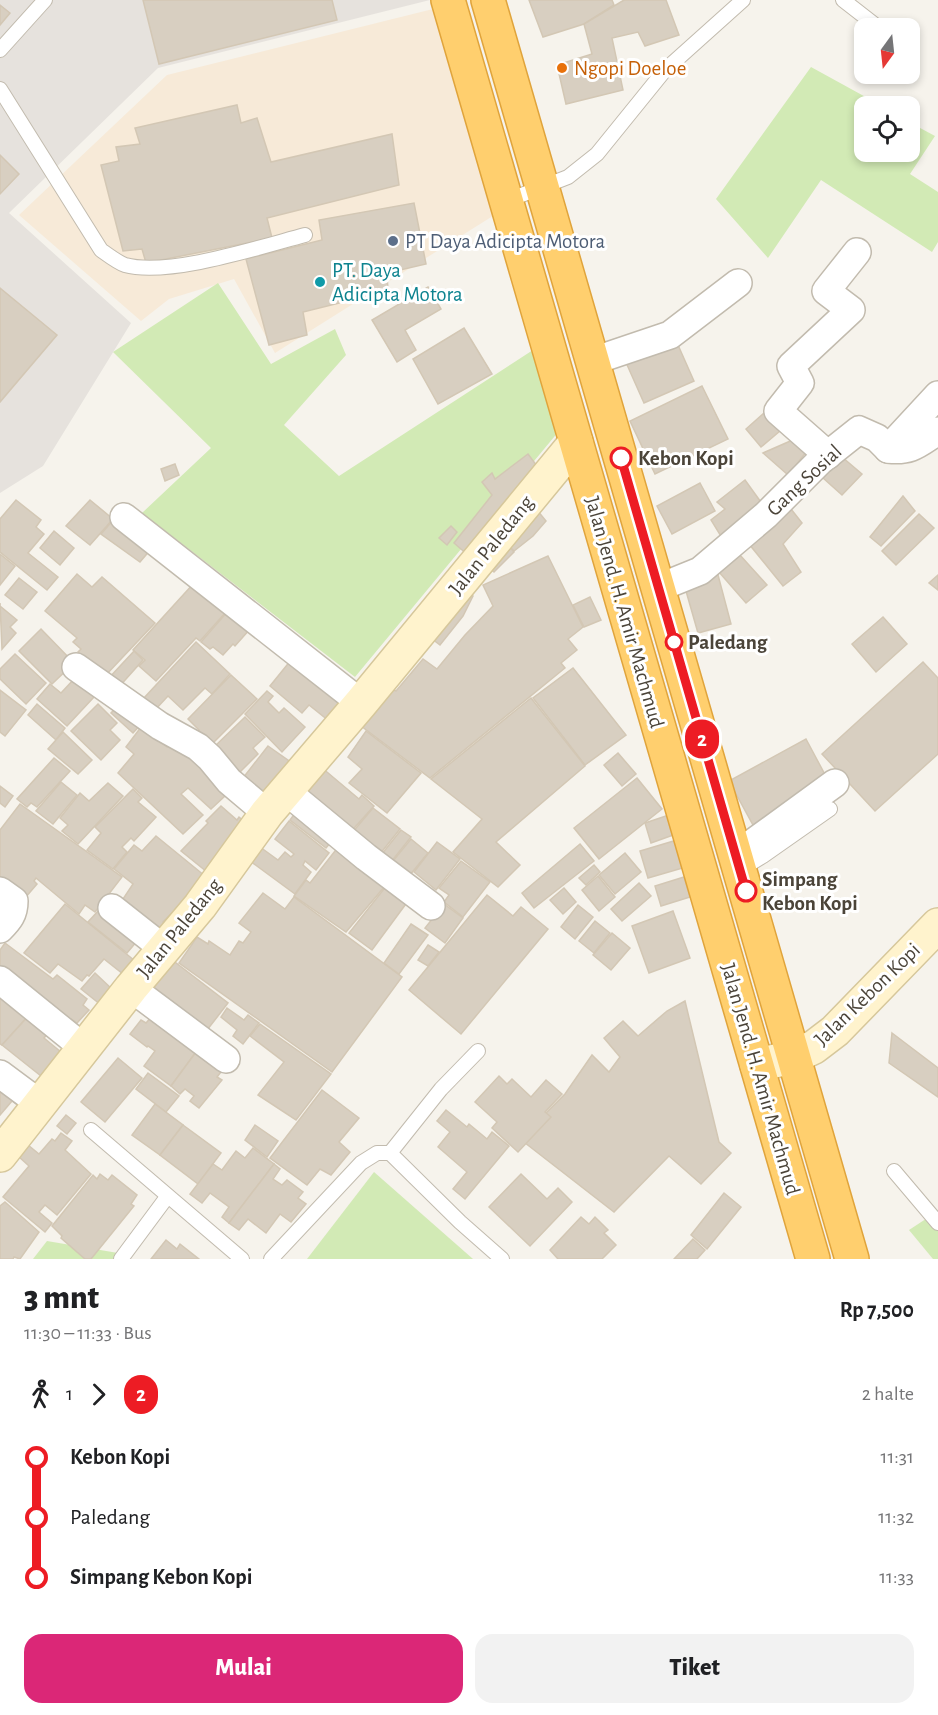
<!DOCTYPE html>
<html lang="id">
<meta charset="utf-8">
<style>
body{margin:0;font-family:"Alegreya Sans",sans-serif;background:#f2f2f2;color:#202124;height:100vh;display:flex;flex-direction:column;font-size:22px;white-space:nowrap}
*{box-sizing:border-box;margin:0}
p{font-size:20px;color:#757577}
.icon{flex:none;width:33px;height:33px;fill:none;stroke:currentColor;stroke-width:2;stroke-linecap:round;stroke-linejoin:round}
.map{position:relative;height:1259px;overflow:hidden}
.drawer{display:flex;flex-direction:column;background:#fff;flex:1}
.drawer>*{flex:none}
.badge{padding:0 12px;border-radius:20px;font-size:21px;line-height:39px}
.needle{width:39px;rotate:195deg}
.buttons{position:absolute;left:854px;top:18px;display:grid;gap:12px}
.buttons a{display:grid;place-items:center;width:66px;height:66px;border-radius:12px;background:#fff;box-shadow:0 3px 9px #0003;font-size:30px}
.map>.badge{position:absolute;translate:-50% -50%;box-shadow:0 0 0 3px #fff}
.legs{display:flex;align-items:center;gap:9px;height:66px;padding:0 24px;font-size:20px}
.legs p{margin-inline-start:auto}
.overview{display:flex;align-items:center;justify-content:space-between;height:102px;padding:0 24px}
h1{font-size:33px;font-weight:800;line-height:45px}
.action{display:flex;gap:12px;margin-top:auto;padding:12px 24px}
.action a{flex:1;height:69px;border-radius:18px;background:#db2777;color:#fff;font-size:24px;font-weight:800;line-height:69px;text-align:center}
.action a+a{background:#f2f2f2;color:#202124}
ul{padding:0 24px;list-style:none}
li{display:flex;align-items:center;gap:21px;height:60px;font-size:22px}
li i{display:grid;place-items:center;width:9px;height:100%;margin:0 8px;background:currentColor}
li i::after{content:'';width:15px;height:15px;margin:-8px;border:4px solid;border-radius:50%;background:#fff}
li p{margin-inline-start:auto}
li:first-child i{background:linear-gradient(#0000 50%,currentColor 0)}
li:last-child i{background:linear-gradient(currentColor 50%,#0000 0)}
.map>svg:first-child{display:block}
.commercial{fill:#f7ead8}
.industrial{fill:#e6e2dd}
.green{fill:#d2eab5}
.building{fill:#d8cfc1;stroke:#d3c7b4;stroke-width:1.5}
.lines{fill:none;stroke-linecap:round;stroke-linejoin:round}
.lane-casing{stroke:#c2bbae;stroke-width:16}
.street-casing{stroke:#c2bbae;stroke-width:30}
.secondary-casing{stroke:#d6c79b;stroke-width:36}
.highway-casing{stroke:#e0a43c;stroke-width:36}
.lane{stroke:#fff;stroke-width:14}
.street{stroke:#fff;stroke-width:27}
.secondary{stroke:#fff3cd;stroke-width:33}
.highway{stroke:#ffcf6e;stroke-width:33}
.line-1-casing{stroke:#fff;stroke-width:14}
.line-1{stroke:#ed1c24;stroke-width:9}
.food-dot{fill:#e8710a;stroke:#fff;stroke-width:2}
.service-dot{fill:#5c6f8a;stroke:#fff;stroke-width:2}
.culture-dot{fill:#0f9aa8;stroke:#fff;stroke-width:2}
.stop-1-dot{fill:#fff;stroke:#ed1c24;stroke-width:3}
.labels{text-anchor:middle;stroke-width:6;stroke-linejoin:round;paint-order:stroke}
.food-label{font-size:21px;fill:#c56008;stroke:#fff;text-anchor:start}
.service-label{font-size:21px;fill:#4e5e75;stroke:#fff;text-anchor:start}
.culture-label{font-size:21px;fill:#0d838f;stroke:#fff;text-anchor:start}
.stop-label{font-size:21px;font-weight:bold;fill:#4b4439;stroke:#fff;text-anchor:start}
.street-label{font-size:21px;fill:#4b4439;stroke:#fff}
</style>
<div class="map">
<svg width="938" height="1259" viewBox="0 0 938 1259">
<rect width="100%" height="100%" fill="#f6f3ec"/>
<polygon class="commercial" points="433,9 496,214 275,353 234,279 169,299 141,321 19,215 167,75"/>
<polygon class="industrial" points="0,0 430,0 158,68 9,213 131,323 43,466 0,493"/>
<g class="green">
<polygon points="811,67 882,106 864,106 864,152 909,152 909,122 935,136 910,174 938,192 938,242 932,252 821,180 768,258 716,199"/>
<polygon points="218,283 271,364 335,329 346,355 284,425 339,476 533,350 559,431 355,677 142,513 211,448 113,352"/>
<polygon points="374,1172 473,1259 307,1259"/>
<polygon points="938,1211 938,1259 933,1259 909,1230"/>
<polygon points="47,1241 118,1253 114,1259 33,1259"/>
</g>
<g class="building">
<polygon points="143,0 332,0 337,20 159,64"/>
<polygon points="529,0 612,0 614,5 584,24 543,37"/>
<polygon points="624,0 666,0 679,35 645,46 638,32 612,38 623,90 566,104 557,65 592,54 584,24"/>
<polygon points="0,5 10,13 0,25"/>
<polygon points="237,105 241,123 257,118 271,162 392,134 399,185 267,218 272,238 146,263 142,249 123,251 101,165 119,161 116,147 140,144 135,128"/>
<polygon points="0,155 19,174 0,194"/>
<polygon points="414,203 426,264 387,273 388,291 303,312 307,335 269,345 246,259 322,240 319,220"/>
<polygon points="428,287 441,309 405,330 416,350 397,362 372,320"/>
<polygon points="0,288 57,335 0,402"/>
<polygon points="464,328 492,374 438,404 413,359"/>
<polygon points="674,336 694,381 644,403 624,358"/>
<polygon points="702,386 728,439 655,474 630,421"/>
<polygon points="764,413 780,431 761,447 746,429"/>
<polygon points="795,439 807,451 788,475 763,453"/>
<polygon points="528,454 540,470 469,556 454,543 492,495 482,482 492,473 495,479"/>
<polygon points="842,457 862,474 842,495 823,478"/>
<polygon points="175,464 179,475 165,481 161,469"/>
<polygon points="745,480 763,505 722,538 711,520 725,509 717,502"/>
<polygon points="700,483 715,511 672,534 657,506"/>
<polygon points="903,496 915,511 881,546 870,537"/>
<polygon points="16,500 41,520 36,527 44,534 28,553 58,577 47,590 0,552 0,519"/>
<polygon points="90,500 113,519 90,545 66,526"/>
<polygon points="791,509 802,523 783,544 801,572 783,586 749,544"/>
<polygon points="537,510 546,521 533,536 514,551 506,543"/>
<polygon points="919,514 934,528 896,565 882,551"/>
<polygon points="114,519 151,549 140,562 101,534"/>
<polygon points="451,526 457,532 447,545 439,538"/>
<polygon points="54,531 74,548 60,565 40,548"/>
<polygon points="506,543 514,552 494,572 487,566"/>
<polygon points="0,554 15,566 0,585"/>
<polygon points="739,554 767,585 746,603 719,572"/>
<polygon points="548,556 583,627 568,639 577,650 561,663 565,668 430,778 357,723 388,687 396,691 423,659 437,669 465,635 493,606 483,585"/>
<polygon points="77,574 92,587 102,577 155,623 105,676 78,652 81,649 73,642 77,638 45,611"/>
<polygon points="718,575 731,624 698,633 684,584"/>
<polygon points="938,575 938,590 929,583"/>
<polygon points="19,578 37,592 23,609 5,595"/>
<polygon points="194,583 227,611 200,641 196,638 156,681 139,666 145,660 133,650"/>
<polygon points="466,591 473,596 463,616 440,645 431,638"/>
<polygon points="590,597 601,620 584,627 573,605"/>
<polygon points="0,603 0,606 17,620 10,627 16,633 2,649"/>
<polygon points="228,611 250,629 235,646 233,644 223,655 213,647 210,649 201,642"/>
<polygon points="883,617 907,644 876,672 852,644"/>
<polygon points="41,629 74,663 52,684 19,651"/>
<polygon points="196,642 230,674 212,694 205,688 183,710 168,696 155,710 143,699"/>
<polygon points="134,651 143,660 118,688 108,679"/>
<polygon points="15,654 46,683 26,704 0,679 0,669"/>
<polygon points="291,660 344,703 329,721 309,705 302,713 270,686"/>
<polygon points="923,662 938,678 938,754 875,811 822,754"/>
<polygon points="573,668 626,735 585,765 533,698"/>
<polygon points="231,675 257,699 207,749 193,737 199,730 188,719"/>
<polygon points="74,679 94,697 67,726 37,699 50,684 61,693"/>
<polygon points="0,690 26,710 5,736 0,732"/>
<polygon points="267,691 273,696 268,702 279,713 284,708 305,727 282,752 245,714"/>
<polygon points="531,698 585,766 496,842 520,865 498,887 453,852 482,819 431,779"/>
<polygon points="123,700 144,721 133,733 111,713"/>
<polygon points="37,704 65,728 56,740 28,715"/>
<polygon points="98,704 117,723 110,730 120,740 101,760 71,731"/>
<polygon points="245,717 265,737 253,748 258,754 236,776 211,750"/>
<polygon points="141,727 167,747 174,739 226,785 220,791 225,796 211,809 188,788 181,794 203,815 183,834 118,773 134,754 126,747"/>
<polygon points="366,731 421,773 387,813 349,783 362,769 348,757"/>
<polygon points="63,732 92,760 78,774 48,749"/>
<polygon points="806,739 830,784 753,825 729,781"/>
<polygon points="268,746 292,763 261,800 239,783"/>
<polygon points="618,753 636,774 622,786 604,765"/>
<polygon points="54,758 70,771 37,807 31,803 27,807 17,799"/>
<polygon points="321,767 359,799 362,795 374,806 347,836 299,797"/>
<polygon points="637,778 662,809 599,859 574,828"/>
<polygon points="61,782 77,795 53,824 36,811"/>
<polygon points="108,783 123,796 78,844 62,831 68,825 60,818 80,793 89,801"/>
<polygon points="0,786 13,796 5,807 0,803"/>
<polygon points="133,789 142,798 138,802 156,817 134,841 131,838 122,847 127,852 113,869 87,850 101,833 95,827"/>
<polygon points="20,804 122,877 95,912 85,905 79,914 36,878 34,881 37,884 25,898 0,880 0,830"/>
<polygon points="221,806 237,820 239,817 251,827 212,876 181,851 208,823 206,821"/>
<polygon points="300,806 336,836 326,848 290,820"/>
<polygon points="373,808 400,829 376,859 351,834"/>
<polygon points="669,815 676,834 651,843 645,823"/>
<polygon points="289,821 329,853 316,870 305,861 303,865 311,872 295,894 250,861 260,847 278,860 285,852 291,857 294,854 275,839"/>
<polygon points="401,830 411,837 387,867 377,860"/>
<polygon points="156,836 210,880 178,920 171,914 163,922 169,927 159,938 119,905 133,884 114,869 134,845 142,851"/>
<polygon points="411,839 428,853 405,881 388,867"/>
<polygon points="677,840 686,867 648,878 640,851"/>
<polygon points="342,842 391,879 346,932 294,896 306,880 310,883"/>
<polygon points="437,842 460,859 436,890 414,872"/>
<polygon points="580,844 594,861 534,908 522,893"/>
<polygon points="625,853 641,872 615,894 599,875"/>
<polygon points="461,861 490,882 463,917 444,902 449,895 439,888"/>
<polygon points="594,865 600,872 586,885 579,878"/>
<polygon points="598,876 615,897 599,911 582,890"/>
<polygon points="684,877 690,897 661,906 655,886"/>
<polygon points="391,880 411,897 372,950 349,933"/>
<polygon points="639,883 651,896 622,921 611,909"/>
<polygon points="564,888 576,902 563,914 550,900"/>
<polygon points="263,893 285,909 294,897 402,977 332,1072 179,963 197,937 208,944 209,941 230,955 239,941 243,943 251,932 239,923"/>
<polygon points="487,895 513,916 521,907 548,929 461,1034 409,990"/>
<polygon points="65,904 140,965 128,978 104,959 89,976 87,975 82,981 58,964 50,973 24,953"/>
<polygon points="444,904 463,918 445,943 425,928"/>
<polygon points="578,905 593,917 575,939 561,927"/>
<polygon points="99,910 137,941 127,953 88,922"/>
<polygon points="673,911 690,958 649,973 632,926"/>
<polygon points="595,921 610,933 594,953 579,941"/>
<polygon points="411,924 428,935 399,974 384,963"/>
<polygon points="612,933 630,948 611,970 593,955"/>
<polygon points="5,943 53,979 57,975 87,999 83,1005 89,1010 77,1023 71,1019 67,1022 0,967 0,950"/>
<polygon points="428,945 439,952 428,966 418,960"/>
<polygon points="171,959 228,1003 204,1034 147,990"/>
<polygon points="95,973 113,990 101,1005 81,989"/>
<polygon points="0,987 32,1012 2,1045 0,1044"/>
<polygon points="685,1001 719,1142 731,1153 701,1184 669,1156 614,1212 520,1139 565,1094 592,1055 609,1072 620,1057 604,1038 623,1021 638,1036 667,1011"/>
<polygon points="227,1008 244,1020 248,1015 259,1023 243,1044 233,1036 237,1030 221,1017"/>
<polygon points="32,1012 52,1029 44,1038 61,1052 41,1076 2,1045"/>
<polygon points="153,1015 199,1048 171,1086 144,1066 155,1051 148,1046 147,1047 130,1034 141,1020 146,1023"/>
<polygon points="260,1024 331,1074 296,1120 258,1095 284,1062 250,1036"/>
<polygon points="892,1033 938,1068 938,1097 889,1063"/>
<polygon points="199,1048 225,1067 217,1077 222,1080 199,1108 190,1101 194,1096 185,1089 180,1094 171,1086"/>
<polygon points="118,1058 142,1078 105,1122 81,1102"/>
<polygon points="148,1073 179,1096 166,1112 136,1089"/>
<polygon points="0,1076 20,1107 12,1101 0,1115"/>
<polygon points="499,1076 507,1084 512,1079 531,1097 546,1080 562,1094 545,1112 551,1117 518,1152 492,1128 497,1122 475,1102"/>
<polygon points="322,1090 359,1118 339,1142 350,1152 331,1175 320,1169 307,1185 270,1158"/>
<polygon points="155,1104 183,1125 160,1155 132,1135"/>
<polygon points="446,1110 467,1127 469,1124 487,1139 492,1132 509,1146 465,1199 453,1189 467,1172 438,1147 450,1132 437,1121"/>
<polygon points="66,1115 76,1123 67,1134 57,1126"/>
<polygon points="183,1125 221,1153 198,1184 160,1155"/>
<polygon points="255,1125 278,1141 267,1157 245,1140"/>
<polygon points="61,1133 72,1141 65,1150 91,1174 57,1215 45,1205 39,1212 52,1223 45,1232 3,1197 29,1166 18,1156 28,1145 39,1154 52,1139 55,1141"/>
<polygon points="253,1148 274,1164 229,1223 222,1217 229,1207 210,1193 202,1203 190,1194 213,1164 222,1170 236,1151 245,1158"/>
<polygon points="274,1164 280,1169 273,1179 282,1185 287,1180 303,1192 298,1198 306,1204 291,1222 280,1214 266,1233 248,1219 239,1230 229,1223"/>
<polygon points="100,1174 108,1180 112,1175 137,1195 131,1204 134,1206 91,1259 85,1259 61,1238 62,1236 52,1226 93,1175 97,1179"/>
<polygon points="521,1174 547,1199 558,1188 572,1202 530,1246 489,1207"/>
<polygon points="724,1193 741,1207 707,1249 691,1235"/>
<polygon points="5,1202 39,1232 20,1259 14,1257 13,1259 0,1259 0,1206"/>
<polygon points="581,1217 589,1224 595,1217 608,1230 604,1233 616,1245 602,1259 558,1259 550,1250"/>
<polygon points="693,1239 705,1250 697,1259 674,1259"/>
<polygon points="166,1240 177,1249 180,1244 199,1259 151,1259"/>
</g>
<g class="lines">
<g class="lane-casing">
<g id="lane">
<polyline points="843,0 879,28"/>
<polyline points="0,50 45,0"/>
<path d="M0 89 101 250C108 255 117 262 125 265 168 277 260 247 305 235"/>
<polyline points="506,201 568,177 597,154 665,70 743,0"/>
<polyline points="740,870 763,856 830,809"/>
<polyline points="91,1130 242,1259"/>
<polyline points="390,1153 441,1089 478,1051"/>
<polyline points="894,1171 938,1223"/>
<polyline points="121,1259 167,1197"/>
<polyline points="271,1259 361,1163 377,1153 390,1153 460,1222 502,1259"/>
</g>
</g>
<g class="street-casing">
<g id="street">
<polyline points="593,361 670,335 738,283"/>
<path d="M888 449C912 452 919 443 938 431"/>
<polyline points="828,455 778,411 800,383 791,366 851,310 826,291 857,252"/>
<polyline points="124,517 361,703"/>
<polyline points="658,588 700,571 766,515 820,461 859,430 877,438 888,449 938,395"/>
<polyline points="76,667 160,726 198,747 210,758 229,781 267,813"/>
<polyline points="286,791 366,857 431,906"/>
<polyline points="736,855 835,783"/>
<path d="M0 891 14 901C14 914 9 920 0 929"/>
<polyline points="112,908 164,949"/>
<polyline points="0,980 84,1048"/>
<polyline points="131,988 226,1059"/>
<polyline points="0,1074 39,1103"/>
</g>
</g>
<g class="secondary-casing">
<g id="secondary">
<polyline points="757,1065 793,1057 814,1047 835,1031 938,925"/>
<polyline points="0,1155 131,988 200,906 267,813 361,703 576,442"/>
</g>
</g>
<g class="highway-casing">
<g id="highway">
<polyline points="448,0 813,1259"/>
<polyline points="488,0 852,1259"/>
</g>
</g>
<use href="#lane" class="lane"/>
<use href="#street" class="street"/>
<use href="#secondary" class="secondary"/>
<use href="#highway" class="highway"/>
</g>
<g class="lines">
<g class="line-1-casing">
<polyline id="line-1" points="621,458 746,891"/>
</g>
<use href="#line-1" class="line-1"/>
</g>
<circle class="food-dot" cx="562" cy="68" r="6"/>
<circle class="service-dot" cx="393" cy="241" r="6"/>
<circle class="culture-dot" cx="320" cy="282" r="6"/>
<g class="stop-1-dot">
<circle cx="621" cy="458" r="10"/>
<circle cx="674" cy="642" r="8"/>
<circle cx="746" cy="891" r="10"/>
</g>
<g class="labels">
<g class="food-label">
<text x="574" y="75">Ngopi Doeloe</text>
</g>
<g class="service-label">
<text x="405" y="248">PT Daya Adicipta Motora</text>
</g>
<g class="culture-label">
<text x="332" y="277">PT. Daya<tspan x="332" dy="24">Adicipta Motora</tspan></text>
</g>
<g class="stop-label">
<text x="638" y="465">Kebon Kopi</text>
<text x="688" y="649">Paledang</text>
<text x="762" y="886">Simpang<tspan x="762" dy="24">Kebon Kopi</tspan></text>
</g>
<g class="street-label">
<text transform="translate(804 480) rotate(-43)" y="7">Gang Sosial</text>
<text transform="translate(491 545) rotate(-51)" y="7">Jalan Paledang</text>
<text transform="translate(625 612) rotate(74)" y="7">Jalan Jend. H. Amir Machmud</text>
<text transform="translate(179 928) rotate(-51)" y="7">Jalan Paledang</text>
<text transform="translate(867 994) rotate(-44)" y="7">Jalan Kebon Kopi</text>
<text transform="translate(761 1079) rotate(74)" y="7">Jalan Jend. H. Amir Machmud</text>
</g>
</g>
</svg>
<div class="buttons">
<a><svg class="needle" viewBox="-14 -14 28 28"><path d="M0-13l5 13h-10z" fill="#e53935"/><path d="M0 13l5-13h-10z" fill="#757577"/></svg></a>
<a><svg class="icon" aria-label="locate" viewBox="0 0 24 24"><circle cx="12" cy="12" r="6"/><path d="M12 2v4M12 18v4M2 12h4M18 12h4"/></svg></a>
</div>
<b class="badge" style="left:702px;top:739px;background:#ed1c24;color:#fff">2</b>
</div>
<section class="drawer">
<div class="overview"><div><h1>3 mnt</h1><p>11:30 – 11:33 · Bus</p></div><b>Rp 7,500</b></div>
<div class="legs"><svg class="icon" aria-label="walk" viewBox="0 0 24 24"><circle cx="13" cy="4" r="2"/><path d="M13 8l-2 6 4 7M11 14l-3 7M7 12l3-4h3l4 4"/></svg>1<svg class="icon" aria-label="forward" viewBox="0 0 24 24"><path d="M9 5l7 7-7 7"/></svg><b class="badge" style="background:#ed1c24;color:#fff">2</b><p>2 halte</p></div>
<ul>
<li><i style="color:#ed1c24"></i><b>Kebon Kopi</b><p>11:31</p></li>
<li><i style="color:#ed1c24"></i><span>Paledang</span><p>11:32</p></li>
<li><i style="color:#ed1c24"></i><b>Simpang Kebon Kopi</b><p>11:33</p></li>
</ul>
<div class="action"><a>Mulai</a><a>Tiket</a></div>
</section>
